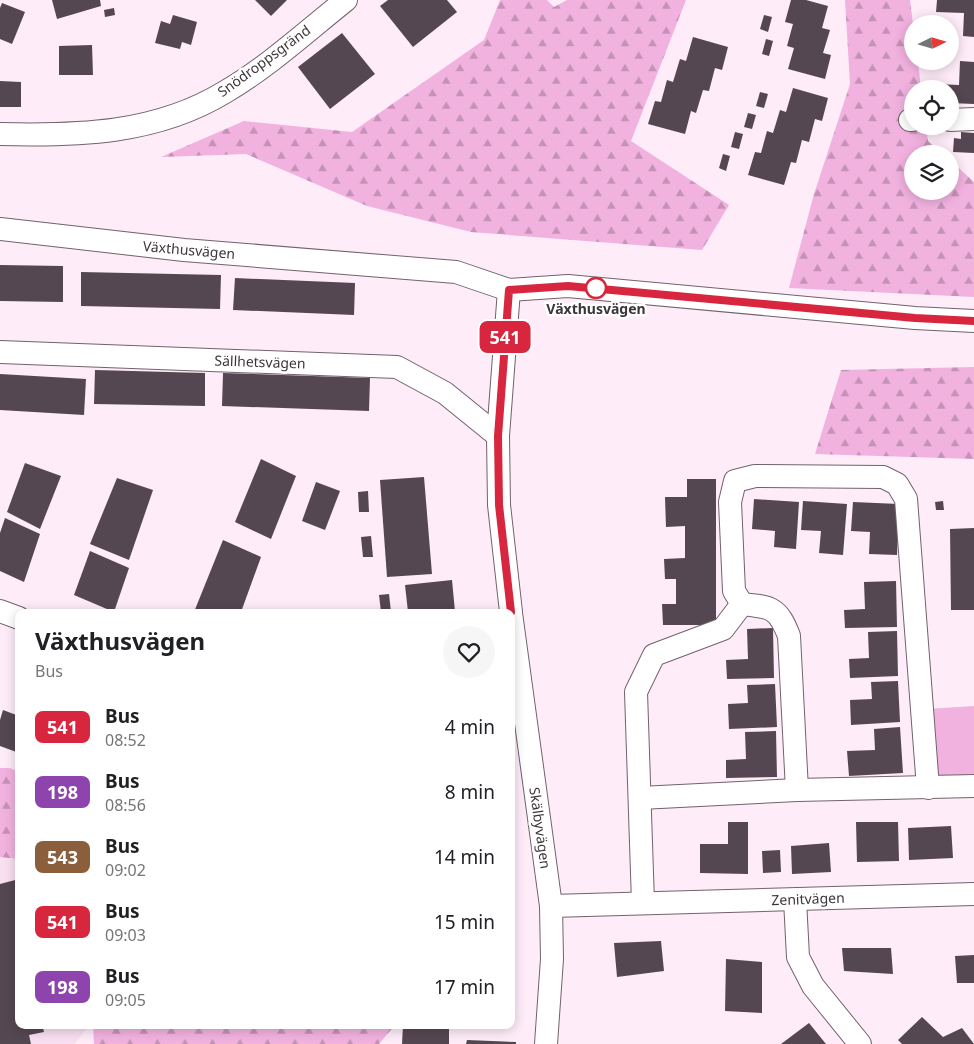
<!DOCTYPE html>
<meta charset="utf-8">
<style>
body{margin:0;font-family:"Noto Sans",sans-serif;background:#f6f6f6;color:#202124;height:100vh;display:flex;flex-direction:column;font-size:19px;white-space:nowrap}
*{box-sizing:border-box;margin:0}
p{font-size:16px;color:#757577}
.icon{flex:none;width:28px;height:28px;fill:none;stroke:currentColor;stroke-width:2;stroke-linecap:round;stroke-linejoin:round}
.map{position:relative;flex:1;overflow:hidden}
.side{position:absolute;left:15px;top:609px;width:500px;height:420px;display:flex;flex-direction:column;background:#fff;border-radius:10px;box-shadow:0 2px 12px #0003}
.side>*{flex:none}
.badge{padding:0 10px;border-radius:8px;font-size:18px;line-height:32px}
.needle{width:32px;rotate:85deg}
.tools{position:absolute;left:904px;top:15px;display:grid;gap:10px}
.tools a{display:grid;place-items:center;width:55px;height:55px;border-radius:50%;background:#fff;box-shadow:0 2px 12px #0003;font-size:25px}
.map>.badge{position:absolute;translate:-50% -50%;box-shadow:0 0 0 2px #fff}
.round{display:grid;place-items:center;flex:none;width:52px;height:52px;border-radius:26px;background:#f6f6f6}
.summary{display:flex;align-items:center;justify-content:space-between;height:85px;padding:0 20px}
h1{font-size:24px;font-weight:700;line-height:38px}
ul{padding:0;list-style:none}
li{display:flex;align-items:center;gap:15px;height:65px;padding:0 20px}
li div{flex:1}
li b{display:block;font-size:19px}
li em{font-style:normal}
li .badge{min-width:55px;font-weight:700;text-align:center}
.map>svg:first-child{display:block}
.built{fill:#f8dff1}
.green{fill:#f2b2e0}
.forest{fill:url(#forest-firs)}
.building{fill:#554751}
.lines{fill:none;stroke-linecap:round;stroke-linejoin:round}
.minor-casing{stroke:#72626d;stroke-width:24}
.minor{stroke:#fff;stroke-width:22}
.line-casing{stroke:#fff;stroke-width:11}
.line{stroke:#d7263d;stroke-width:8}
.stop-dot{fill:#fff;stroke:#d7263d;stroke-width:2.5}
.labels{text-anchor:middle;stroke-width:5;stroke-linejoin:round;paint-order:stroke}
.street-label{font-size:14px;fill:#3c353a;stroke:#fff}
.stop-label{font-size:14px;font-weight:bold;fill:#3c353a;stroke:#fff}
</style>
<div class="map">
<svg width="974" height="1044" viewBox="0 0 974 1044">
<defs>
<pattern id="forest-firs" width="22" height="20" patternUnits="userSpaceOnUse" patternTransform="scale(1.25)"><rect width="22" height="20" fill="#f2b2e0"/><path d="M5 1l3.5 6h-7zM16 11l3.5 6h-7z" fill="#c592b7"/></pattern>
</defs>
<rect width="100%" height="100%" fill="#feecf8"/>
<polygon class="built" points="19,822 19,1025 89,1025 75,1044 0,1044 0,824"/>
<polygon class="green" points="974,706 974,775 941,777 932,769 926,709"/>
<g class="forest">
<polygon points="500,0 547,0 554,7 567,0 686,0 631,141 729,205 702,250 471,232 367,206 246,154 161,157 244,121 352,132 484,40"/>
<polygon points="845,0 910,0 913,24 912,61 918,61 921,89 912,89 912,126 926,126 928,141 943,154 912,154 912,191 950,191 950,160 974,182 974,297 789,288 814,194 850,84"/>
<polygon points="974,367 974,459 815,454 841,370"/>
<polygon points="0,768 10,768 19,772 19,859 0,857"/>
<polygon points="93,1025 395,1025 379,1044 94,1044"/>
</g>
<g class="building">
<polygon points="52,0 100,0 101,6 57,19"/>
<polygon points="255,0 287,0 271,16"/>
<polygon points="388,0 447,0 457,12 413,47 380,6"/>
<polygon points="791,0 806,0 828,6 822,28 830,30 823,53 831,55 825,79 788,69 794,48 787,46 793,24 785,22"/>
<polygon points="937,0 974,0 974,37 963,36 964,13 936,12"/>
<polygon points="2,3 25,12 12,44 0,39 0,8"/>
<polygon points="114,8 115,15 105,17 104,10"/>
<polygon points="173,15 197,22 191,45 182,42 180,49 155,43 161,21 170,24"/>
<polygon points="764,15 772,17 768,32 760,29"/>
<polygon points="342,33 375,74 330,109 298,67"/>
<polygon points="693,37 728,47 722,70 715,68 709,91 703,90 696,113 691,111 685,134 648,124 655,101 661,102 667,80 673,82 680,59 686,61"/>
<polygon points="766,39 773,41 769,56 762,54"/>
<polygon points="92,45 93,75 59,75 59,46"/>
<polygon points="960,61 974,62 974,104 950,103 950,89 936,89 936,84 959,85"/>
<polygon points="0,81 21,82 21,107 0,107"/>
<polygon points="793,88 828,98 822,121 815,119 809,142 802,140 796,163 791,162 784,185 748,175 755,152 761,153 767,131 773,133 780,110 786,112"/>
<polygon points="760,92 768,94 764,108 756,106"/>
<polygon points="748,113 756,115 752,129 744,127"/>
<polygon points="735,132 743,134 739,149 731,147"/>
<polygon points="961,132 974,133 974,153 953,152 954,138 961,139"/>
<polygon points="723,154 730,156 726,171 719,168"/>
<polygon points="0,265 63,266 63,302 0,301"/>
<polygon points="81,272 221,275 220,309 81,306"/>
<polygon points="235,278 355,283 354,315 233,310"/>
<polygon points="95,370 205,373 205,406 94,404"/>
<polygon points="223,373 370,378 369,411 222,406"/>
<polygon points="0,374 86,379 84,415 0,410"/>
<polygon points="261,459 296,476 271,539 235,522"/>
<polygon points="25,463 61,476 40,529 7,512"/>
<polygon points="424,477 432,574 387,577 380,480"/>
<polygon points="117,478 153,490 129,560 90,544"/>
<polygon points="687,479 716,479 716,625 663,625 662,604 676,604 676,579 665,579 664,559 685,558 685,526 666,527 665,497 687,497"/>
<polygon points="316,482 340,491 325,530 302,521"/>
<polygon points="368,491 369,512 359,512 358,492"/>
<polygon points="754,499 799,502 796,549 774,547 775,531 752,529"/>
<polygon points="803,501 847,504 843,555 819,553 821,531 801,530"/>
<polygon points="943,501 944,510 936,510 935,502"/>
<polygon points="853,502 899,504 897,555 869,554 870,532 851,531"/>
<polygon points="5,518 40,534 24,582 0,571 0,533"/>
<polygon points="974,528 974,610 951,610 950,529"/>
<polygon points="371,536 373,557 363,557 361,537"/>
<polygon points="223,540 261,557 241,612 194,612"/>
<polygon points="90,551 129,568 114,612 74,595"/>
<polygon points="452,580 455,612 408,612 405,585"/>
<polygon points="896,581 897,627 845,628 844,610 865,609 864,582"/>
<polygon points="389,594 391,612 381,612 379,595"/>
<polygon points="773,628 774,678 727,679 726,660 748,659 747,629"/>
<polygon points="897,631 898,676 850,678 849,659 869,658 868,632"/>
<polygon points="898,681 900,722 851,725 850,700 872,699 871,682"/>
<polygon points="775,684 777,727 729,729 728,704 748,703 747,685"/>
<polygon points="3,710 19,716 19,753 0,746 0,720"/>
<polygon points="900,727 903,773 849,776 847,751 875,750 874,729"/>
<polygon points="776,731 777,777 726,778 726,760 746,759 745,732"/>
<polygon points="728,822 748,822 748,874 700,873 700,844 728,844"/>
<polygon points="856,822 898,822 899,861 857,862"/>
<polygon points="951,826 953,858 909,860 908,828"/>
<polygon points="829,843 831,872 792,874 791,846"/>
<polygon points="780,850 781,872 763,873 762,851"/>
<polygon points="19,879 19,1025 55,1026 43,1028 44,1032 29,1035 31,1044 0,1044 0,884"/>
<polygon points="661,941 664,971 617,977 614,943"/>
<polygon points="842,948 891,948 893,974 844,971"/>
<polygon points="974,955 974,983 957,983 955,956"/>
<polygon points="726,959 762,962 762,1013 725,1011"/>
<polygon points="922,1017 943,1037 962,1028 974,1044 902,1044 898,1040"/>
<polygon points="809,1023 826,1044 781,1044"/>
<polygon points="403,1025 449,1025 449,1044 402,1044"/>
<polygon points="467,1040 516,1042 516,1044 466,1044"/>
</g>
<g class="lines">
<g class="minor-casing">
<g id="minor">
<polyline points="910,120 912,120"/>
<polyline points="950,120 974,119"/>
<path d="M0 134C78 136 156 134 225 92 268 67 307 31 346 0"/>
<polyline points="0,229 184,250 456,272 509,290 568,286 915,318 974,321"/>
<polyline points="509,290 498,436 499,505 511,612"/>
<polyline points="0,352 397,367 445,393 498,436"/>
<polyline points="0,611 19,618"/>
<polyline points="511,613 551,906 552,959 546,1044"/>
<path d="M797 790 789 636C778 607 771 607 742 604L734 591 730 502 735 481 755 476 883 477 897 484 906 499 928 788"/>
<polyline points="640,798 797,790 974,786"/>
<polyline points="795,900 798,957 813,986 860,1044"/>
<polyline points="643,903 636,692 654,655 723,629 742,604"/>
<polyline points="551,906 974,894"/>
</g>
</g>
<use href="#minor" class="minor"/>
</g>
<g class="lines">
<g class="line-casing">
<polyline id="line" points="511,612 499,505 498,436 509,290 568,286 915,318 974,321"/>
</g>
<use href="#line" class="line"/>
</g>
<circle class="stop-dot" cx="596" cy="288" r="10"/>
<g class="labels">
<g class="street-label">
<text transform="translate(264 61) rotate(-36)" y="5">Snödroppsgränd</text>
<text transform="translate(189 250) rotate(5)" y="5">Växthusvägen</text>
<text transform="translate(260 362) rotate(2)" y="5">Sällhetsvägen</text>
<text transform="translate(540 828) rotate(82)" y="5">Skälbyvägen</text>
<text transform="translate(808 899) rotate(-2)" y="5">Zenitvägen</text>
</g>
<g class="stop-label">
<text x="596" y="314">Växthusvägen</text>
</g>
</g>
</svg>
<div class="tools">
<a><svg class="needle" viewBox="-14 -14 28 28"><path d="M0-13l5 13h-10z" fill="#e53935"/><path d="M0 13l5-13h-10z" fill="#757577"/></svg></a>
<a><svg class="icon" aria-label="locate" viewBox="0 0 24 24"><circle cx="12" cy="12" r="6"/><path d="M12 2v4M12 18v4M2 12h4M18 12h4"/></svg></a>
<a><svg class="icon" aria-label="layers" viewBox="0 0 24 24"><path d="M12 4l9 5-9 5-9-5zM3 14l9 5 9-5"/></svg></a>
</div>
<b class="badge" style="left:505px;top:337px;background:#d7263d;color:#fff">541</b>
<section class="side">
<div class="summary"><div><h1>Växthusvägen</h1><p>Bus</p></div><a class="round"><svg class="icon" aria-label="heart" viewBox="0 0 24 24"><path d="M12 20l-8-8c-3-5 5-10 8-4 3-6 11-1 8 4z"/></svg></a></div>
<ul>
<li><span class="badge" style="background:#d7263d;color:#fff">541</span><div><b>Bus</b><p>08:52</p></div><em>4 min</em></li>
<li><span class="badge" style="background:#8e44ad;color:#fff">198</span><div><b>Bus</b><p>08:56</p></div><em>8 min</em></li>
<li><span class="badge" style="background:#8b5e3c;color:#fff">543</span><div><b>Bus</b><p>09:02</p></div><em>14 min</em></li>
<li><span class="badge" style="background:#d7263d;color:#fff">541</span><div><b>Bus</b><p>09:03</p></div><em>15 min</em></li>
<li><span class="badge" style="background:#8e44ad;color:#fff">198</span><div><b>Bus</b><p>09:05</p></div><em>17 min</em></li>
</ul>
</section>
</div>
